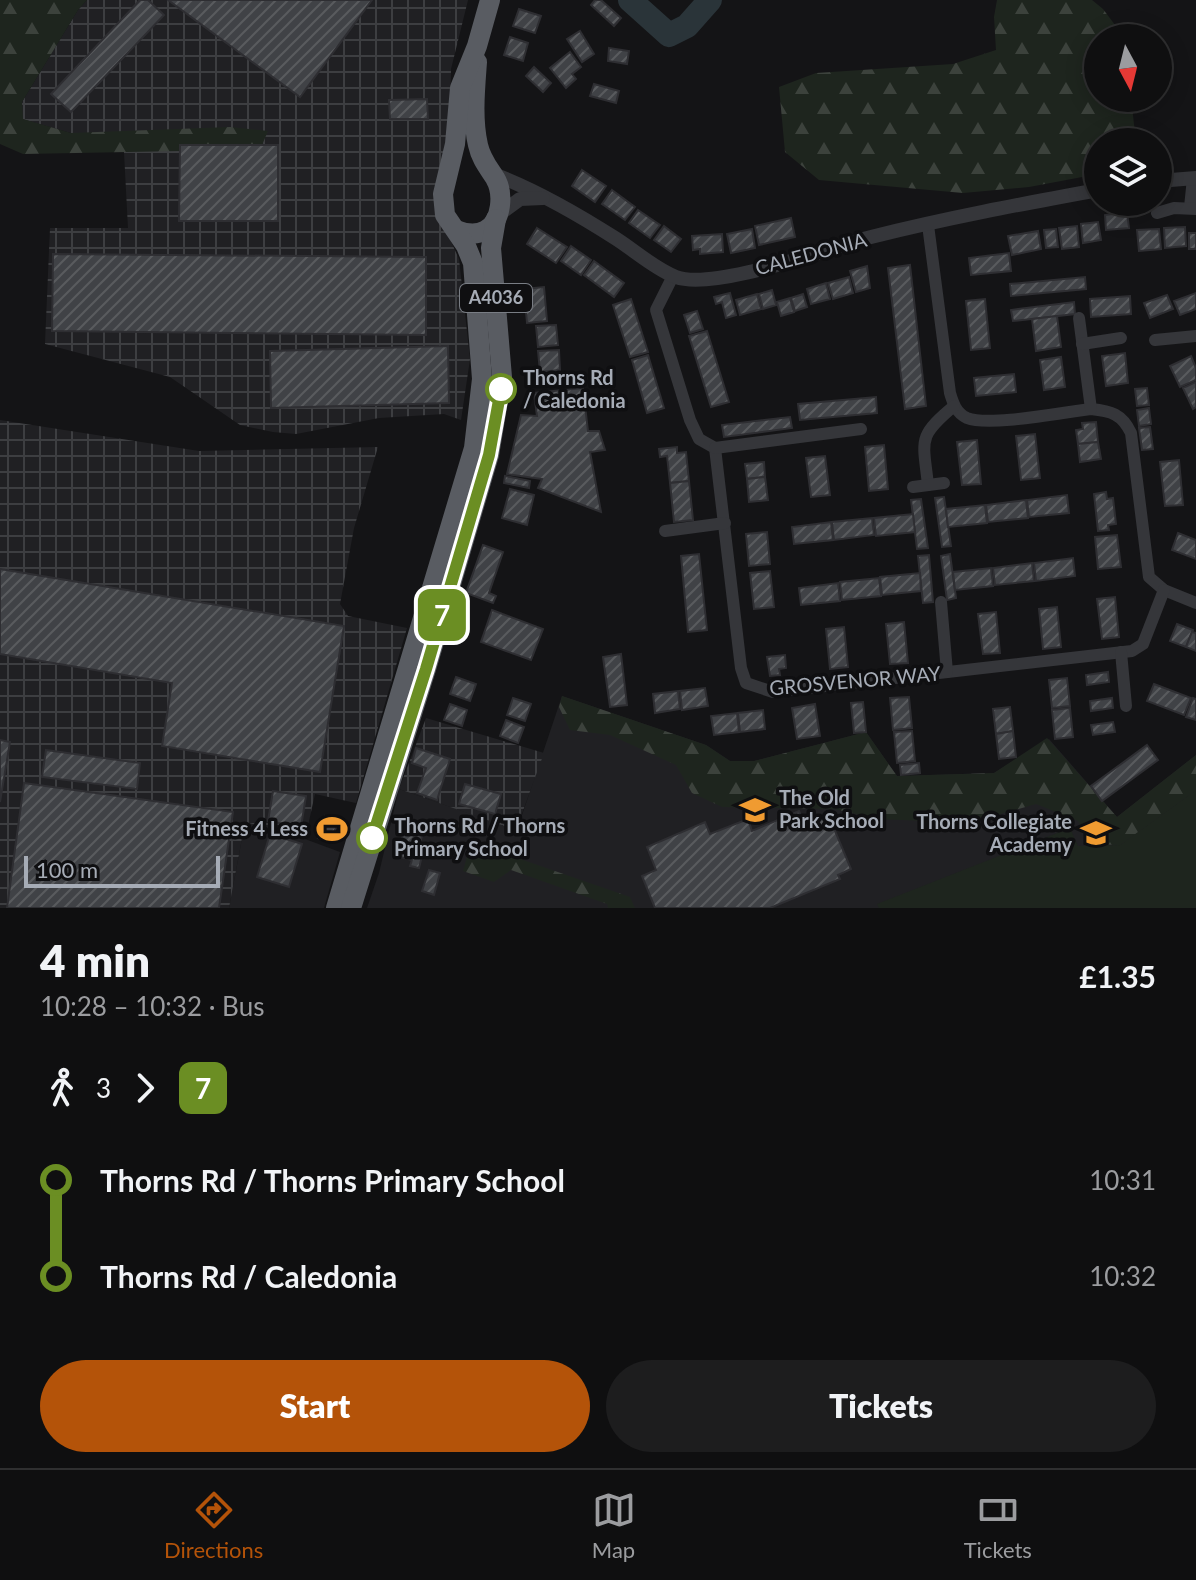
<!DOCTYPE html>
<meta charset="utf-8">
<style>
body{margin:0;font-family:Lato,sans-serif;background:#1d1d1e;color:#f1f3f6;height:100vh;display:flex;flex-direction:column;font-size:30px;white-space:nowrap}
*{box-sizing:border-box;margin:0}
p{font-size:26px;color:#9b9c9f}
.icon{flex:none;width:44px;height:44px;fill:none;stroke:currentColor;stroke-width:2;stroke-linecap:round;stroke-linejoin:round}
.map{position:relative;height:908px;overflow:hidden}
.details{display:flex;flex-direction:column;background:#0f0f10;flex:1}
.details>*{flex:none}
.badge{padding:0 16px;border-radius:12px;font-size:28px;line-height:52px}
.needle{width:52px;rotate:173deg}
.tools{position:absolute;left:1084px;top:24px;display:grid;gap:16px}
.tools a{display:grid;place-items:center;width:88px;height:88px;border-radius:50%;background:#0f0f10;box-shadow:0 4px 20px #0003,0 0 0 2px #2f2f30;font-size:40px}
.scale{position:absolute;left:24px;bottom:20px;width:196px;box-sizing:border-box;padding-left:8px;border:4px solid #a6acb6;border-top:0;font-size:22px;line-height:28px;white-space:nowrap;color:#a6acb6;-webkit-text-stroke:6px #0f0f11;paint-order:stroke}
.map>.badge{position:absolute;translate:-50% -50%;box-shadow:0 0 0 4px #fff}
.legs{display:flex;align-items:center;gap:12px;height:88px;padding:0 40px;font-size:26px}
.legs p{margin-inline-start:auto}
.head{display:flex;align-items:center;justify-content:space-between;height:136px;padding:0 40px}
h1{font-size:44px;font-weight:800;line-height:60px}
.button{display:flex;gap:16px;margin-top:auto;padding:16px 40px}
.button a{flex:1;height:92px;border-radius:48px;background:#b45309;color:#fff;font-size:32px;font-weight:800;line-height:92px;text-align:center}
.button a+a{background:#1d1d1e;color:#f1f3f6}
ul{padding:0 40px;list-style:none}
li{display:flex;align-items:center;gap:28px;height:96px;font-size:30px}
li i{display:grid;place-items:center;width:12px;height:100%;margin:0 10px;background:currentColor}
li i::after{content:'';width:20px;height:20px;margin:-10px;border:6px solid;border-radius:50%;background:#0f0f10}
li p{margin-inline-start:auto}
li:first-child i{background:linear-gradient(#0000 50%,currentColor 0)}
li:last-child i{background:linear-gradient(currentColor 50%,#0000 0)}
.tab-bar{display:flex;justify-content:space-around;align-items:center;height:112px;border-top:2px solid #2f2f30;background:#0f0f10;font-size:22px;color:#9b9c9f}
.tab-bar a{display:grid;justify-items:center;gap:4px}
.tab-bar .current{color:#b45309}
.map>svg:first-child{display:block}
.built{fill:#202023}
.industrial{fill:url(#industrial-grid)}
.green{fill:#1e251e}
.forest{fill:url(#forest-firs)}
.lines{fill:none;stroke-linecap:round;stroke-linejoin:round}
.river{stroke:#2a3439;stroke-width:24}
.building{fill:url(#building-hatch);stroke:#2e2e32;stroke-width:2}
.minor{stroke:#35363a;stroke-width:12}
.tertiary{stroke:#35363a;stroke-width:14}
.trunk{stroke:#595c62;stroke-width:20}
.line-1-casing{stroke:#fff;stroke-width:18}
.line-1{stroke:#6b8e23;stroke-width:12}
.stop-1-dot{fill:#fff;stroke:#6b8e23;stroke-width:4}
.labels{text-anchor:middle;stroke-width:7;stroke-linejoin:round;paint-order:stroke}
.shield{fill:#0f0f11;stroke:#797d84;stroke-width:2}
.shield-label{font-size:18px;font-weight:bold;fill:#a6acb6}
.street-label{font-size:20px;fill:#a6acb6;stroke:#0f0f11}
.stop-label{font-size:20px;font-weight:bold;fill:#a6acb6;stroke:#0f0f11;text-anchor:start}
.poi-label{font-size:20px;font-weight:bold;fill:#a6acb6;stroke:#0f0f11;text-anchor:end}
</style>
<div class="map">
<svg width="1196" height="908" viewBox="0 0 1196 908">
<defs>
<pattern id="industrial-grid" width="8" height="8" patternUnits="userSpaceOnUse" patternTransform="scale(2)"><rect width="8" height="8" fill="#202023"/><path d="M0 4h8M4 0v8" fill="none" stroke="#3d3e41"/></pattern>
<pattern id="forest-firs" width="22" height="20" patternUnits="userSpaceOnUse" patternTransform="scale(2)"><rect width="22" height="20" fill="#1e251e"/><path d="M5 1l3.5 6h-7zM16 11l3.5 6h-7z" fill="#3c423c"/></pattern>
<pattern id="building-hatch" width="6" height="6" patternUnits="userSpaceOnUse" patternTransform="scale(2)"><rect width="6" height="6" fill="#404246"/><path d="M-1 1l2-2M0 6l6-6M5 7l2-2" fill="none" stroke="#595b5e"/></pattern>
</defs>
<rect width="100%" height="100%" fill="#141416"/>
<g class="built">
<polygon points="562,696 706,745 730,761 754,761 866,732 897,776 994,773 1049,739 1117,817 1196,755 1196,908 367,908 379,873 399,789 517,830"/>
<polygon points="245,822 305,839 340,852 324,908 229,908"/>
</g>
<g class="industrial">
<polygon points="87,0 468,0 451,69 449,158 438,213 459,259 470,359 461,420 444,414 379,418 296,434 273,432 240,425 170,377 45,344 50,228 128,228 123,133 71,133 22,119 22,102 78,10"/>
<polygon points="0,420 199,451 378,447 354,528 340,604 348,616 407,628 356,803 315,794 305,839 245,822 229,908 0,908"/>
<polygon points="426,718 544,753 516,830 399,789"/>
</g>
<polygon class="green" points="1196,790 1196,908 879,908 877,904 1070,828 1078,846 1120,845"/>
<g class="forest">
<polygon points="0,0 87,0 78,10 22,102 23,119 71,133 230,127 268,131 262,145 180,145 180,151 23,154 0,144"/>
<polygon points="997,0 1092,0 1103,9 1124,37 1098,38 1098,98 1131,98 1136,142 1098,142 1098,174 1029,187 963,193 819,180 785,152 779,87 816,73 953,64 996,50 994,17"/>
<polygon points="562,696 706,745 730,761 754,761 866,732 897,776 994,773 1047,738 1117,817 1196,755 1196,790 1120,845 1091,844 1078,821 1036,804 997,815 948,822 878,819 834,809 722,807 692,793 676,765 610,735 570,730 559,707"/>
<polygon points="471,842 630,897 635,908 608,908 607,904 511,870 494,882 463,871"/>
</g>
<g class="lines">
<polyline class="river" points="630,0 669,35 687,26 710,0"/>
</g>
<g class="building">
<polygon points="140,0 148,0 164,15 71,112 51,94"/>
<polygon points="168,0 372,0 300,97"/>
<polygon points="595,0 601,0 621,18 614,26 591,5"/>
<polygon points="519,9 541,16 535,33 513,26"/>
<polygon points="580,31 594,54 582,62 567,39"/>
<polygon points="510,37 528,43 523,61 504,55"/>
<polygon points="609,48 629,51 627,64 608,61"/>
<polygon points="570,52 581,67 572,74 576,79 566,88 550,68"/>
<polygon points="534,67 551,83 543,92 526,76"/>
<polygon points="594,84 619,91 616,103 590,96"/>
<polygon points="427,99 428,119 390,119 389,100"/>
<polygon points="180,145 278,145 278,221 179,221"/>
<polygon points="582,170 606,186 595,202 572,186"/>
<polygon points="612,190 635,207 625,220 602,204"/>
<polygon points="638,210 660,225 650,238 629,223"/>
<polygon points="1127,212 1129,228 1106,230 1105,215"/>
<polygon points="791,218 795,237 759,245 755,226"/>
<polygon points="1098,222 1101,240 1083,243 1081,224"/>
<polygon points="664,226 681,239 671,252 654,240"/>
<polygon points="1077,226 1079,247 1062,249 1059,228"/>
<polygon points="1185,227 1186,246 1165,248 1164,228"/>
<polygon points="537,228 567,247 556,263 527,244"/>
<polygon points="752,229 755,248 731,253 727,234"/>
<polygon points="1056,229 1058,247 1046,248 1044,230"/>
<polygon points="1159,229 1161,249 1139,251 1137,230"/>
<polygon points="1038,231 1041,249 1012,255 1008,236"/>
<rect x="1189" y="233" width="7" height="16"/>
<polygon points="722,234 723,252 700,254 700,249 693,250 692,236"/>
<polygon points="571,246 591,260 581,275 561,261"/>
<polygon points="1009,253 1011,271 971,275 969,258"/>
<polygon points="53,254 426,257 426,335 52,331"/>
<polygon points="594,261 624,283 614,297 584,275"/>
<polygon points="910,265 926,406 905,409 888,268"/>
<polygon points="867,266 870,288 856,292 850,271"/>
<polygon points="849,277 853,293 833,299 828,283"/>
<polygon points="1085,277 1086,289 1011,296 1010,284"/>
<polygon points="826,283 830,299 811,304 807,289"/>
<polygon points="544,287 547,321 527,323 524,289"/>
<polygon points="772,290 776,305 763,309 759,294"/>
<polygon points="730,293 736,315 726,318 722,302 716,304 714,297"/>
<polygon points="1196,293 1196,309 1180,315 1174,301"/>
<polygon points="757,294 761,309 740,315 736,300"/>
<polygon points="803,294 807,307 795,311 791,298"/>
<polygon points="1167,295 1173,309 1150,318 1144,303"/>
<polygon points="1130,296 1131,314 1091,317 1090,299"/>
<polygon points="790,298 794,312 781,316 777,302"/>
<polygon points="631,299 648,352 630,357 613,305"/>
<polygon points="985,299 990,348 971,350 966,301"/>
<polygon points="1074,302 1075,314 1013,321 1011,310"/>
<polygon points="697,311 703,329 690,333 684,315"/>
<polygon points="1057,316 1061,347 1036,351 1032,319"/>
<polygon points="556,325 558,345 538,347 536,326"/>
<polygon points="707,331 729,402 711,407 689,336"/>
<polygon points="448,346 449,403 271,408 270,351"/>
<polygon points="559,350 560,370 540,372 538,351"/>
<polygon points="1125,353 1128,383 1106,386 1102,356"/>
<polygon points="648,355 664,408 647,413 632,360"/>
<polygon points="1191,356 1196,368 1196,380 1180,387 1170,366"/>
<polygon points="1061,357 1065,387 1044,390 1040,360"/>
<polygon points="1014,374 1016,392 976,396 974,378"/>
<polygon points="1196,382 1196,407 1193,409 1183,388"/>
<polygon points="583,388 588,431 599,431 605,450 590,452 601,512 538,488 542,479 507,474 521,415 537,416 534,393"/>
<polygon points="1147,388 1149,405 1137,406 1135,389"/>
<polygon points="876,397 877,413 800,420 798,404"/>
<polygon points="1149,408 1151,424 1139,426 1137,410"/>
<polygon points="790,417 792,428 724,437 722,425"/>
<polygon points="1096,422 1098,442 1078,444 1076,430 1083,429 1082,423"/>
<polygon points="1150,427 1153,449 1142,450 1139,428"/>
<polygon points="1035,434 1040,478 1021,480 1016,436"/>
<polygon points="977,440 981,484 962,485 957,442"/>
<polygon points="1098,442 1101,459 1080,462 1078,444"/>
<polygon points="884,445 888,489 869,491 865,447"/>
<polygon points="677,447 677,453 686,452 689,481 670,483 667,456 660,457 659,449"/>
<polygon points="825,456 830,495 811,497 806,458"/>
<polygon points="1179,460 1183,505 1165,506 1160,462"/>
<polygon points="764,462 765,477 747,479 745,464"/>
<polygon points="505,476 530,481 529,488 504,483"/>
<polygon points="765,477 768,500 749,502 747,479"/>
<polygon points="689,481 693,520 674,522 670,483"/>
<polygon points="510,489 534,495 527,525 502,518"/>
<polygon points="1106,492 1107,499 1113,498 1116,524 1108,525 1109,530 1098,531 1094,494"/>
<polygon points="1067,495 1069,513 1029,517 1027,500"/>
<polygon points="944,497 951,546 942,547 935,498"/>
<polygon points="921,499 928,548 917,549 911,500"/>
<polygon points="1026,500 1028,518 988,522 986,505"/>
<polygon points="985,505 987,523 948,527 946,509"/>
<polygon points="913,514 915,532 876,536 874,518"/>
<polygon points="872,518 874,535 834,540 832,522"/>
<polygon points="831,522 833,540 794,544 792,527"/>
<polygon points="767,532 770,564 749,566 746,534"/>
<polygon points="1178,533 1196,540 1196,559 1172,550"/>
<polygon points="1117,535 1121,567 1098,569 1095,537"/>
<polygon points="483,545 503,552 489,593 496,596 493,603 466,593"/>
<polygon points="699,554 707,630 688,632 681,556"/>
<polygon points="950,554 956,598 947,600 941,556"/>
<polygon points="929,555 933,602 923,603 918,556"/>
<polygon points="1073,558 1075,576 1036,581 1034,563"/>
<polygon points="1032,563 1034,581 995,585 993,568"/>
<polygon points="991,568 993,586 955,590 953,572"/>
<polygon points="0,569 344,626 320,772 162,746 172,683 0,654"/>
<polygon points="770,571 774,607 754,609 750,573"/>
<polygon points="920,573 921,591 882,595 880,577"/>
<polygon points="879,578 881,596 842,600 840,582"/>
<polygon points="838,583 840,601 801,605 799,588"/>
<polygon points="1115,597 1119,637 1102,639 1097,599"/>
<polygon points="1057,607 1061,647 1043,649 1039,609"/>
<polygon points="492,610 543,629 531,660 481,642"/>
<polygon points="996,612 1000,653 983,654 978,614"/>
<polygon points="904,622 908,663 890,664 886,624"/>
<polygon points="1177,624 1193,630 1186,647 1170,641"/>
<polygon points="844,627 848,667 830,669 826,629"/>
<polygon points="1192,632 1196,633 1196,651 1186,647"/>
<polygon points="621,654 627,705 610,707 603,657"/>
<polygon points="785,655 786,668 779,669 780,675 770,676 767,657"/>
<polygon points="1108,672 1109,682 1087,685 1086,675"/>
<polygon points="456,677 476,684 470,701 450,694"/>
<polygon points="1067,678 1070,706 1052,708 1049,680"/>
<polygon points="1154,684 1191,698 1184,715 1147,701"/>
<polygon points="705,688 708,706 682,710 680,691"/>
<polygon points="678,691 680,709 655,713 653,694"/>
<polygon points="909,697 912,728 893,730 890,698"/>
<polygon points="513,698 531,704 525,721 507,715"/>
<polygon points="1112,698 1113,708 1091,711 1090,701"/>
<polygon points="1193,698 1196,699 1196,720 1186,717"/>
<polygon points="863,702 866,732 854,733 851,703"/>
<polygon points="450,704 467,710 462,726 444,720"/>
<polygon points="815,704 820,736 797,739 792,708"/>
<polygon points="1010,707 1013,731 996,734 993,709"/>
<polygon points="1070,708 1073,737 1055,739 1052,710"/>
<polygon points="763,710 765,729 740,732 738,713"/>
<polygon points="737,713 739,732 714,735 711,716"/>
<polygon points="506,720 524,727 518,743 500,736"/>
<polygon points="1113,722 1115,732 1093,735 1091,725"/>
<polygon points="912,731 915,761 897,763 894,732"/>
<polygon points="1013,731 1016,757 999,759 996,734"/>
<polygon points="0,740 10,742 0,802"/>
<polygon points="1147,745 1158,760 1102,801 1091,786"/>
<polygon points="416,748 450,759 437,800 417,793 426,768 412,763"/>
<polygon points="46,750 140,763 137,789 42,777"/>
<polygon points="919,763 920,773 901,775 900,765"/>
<polygon points="24,783 233,812 219,908 7,908"/>
<polygon points="465,784 501,794 495,814 459,804"/>
<polygon points="273,791 306,796 301,827 268,821"/>
<polygon points="799,811 804,823 828,814 851,869 838,875 840,879 770,908 655,908 642,876 656,870 647,847 705,822 710,834 748,819 752,831"/>
<polygon points="325,816 338,821 331,842 318,838"/>
<polygon points="404,831 422,836 417,855 422,856 419,868 410,866 412,860 397,856"/>
<polygon points="270,834 302,844 289,887 257,877"/>
<polygon points="429,870 440,873 434,895 422,891"/>
</g>
<g class="lines">
<g class="minor">
<polyline points="1190,207 1193,178"/>
<polyline points="1157,213 1174,208 1196,209"/>
<path d="M928 225 950 393C953 403 956 413 967 418 989 427 1064 412 1091 409 1111 411 1122 414 1131 433L1149 577 1164 590 1196 603"/>
<polyline points="673,276 656,310 690,420 699,439 715,448"/>
<polyline points="1079,318 1091,409"/>
<polyline points="1155,340 1196,336"/>
<polyline points="1082,344 1121,338"/>
<polyline points="715,448 741,668 746,683 773,692 1132,651 1143,644 1164,590"/>
<polyline points="715,448 861,429"/>
<path d="M928 485C923 439 917 437 954 406"/>
<polyline points="913,487 944,483"/>
<polyline points="665,531 725,523"/>
<polyline points="941,602 947,672"/>
<polyline points="1121,652 1126,706"/>
</g>
<g class="tertiary">
<path d="M491 173C534 189 576 213 615 238 634 250 655 269 676 277 714 291 829 248 871 237 946 218 1022 204 1098 190"/>
<polyline points="1158,181 1196,178"/>
<polyline points="498,215 520,199 543,198"/>
</g>
<g class="trunk">
<path d="M456 230C466 234 476 236 486 230 502 221 504 193 495 178 488 167 481 159 478 145 472 119 475 89 477 62"/>
<polyline points="336,908 474,448 482,379 473,263 466,246 445,215 443,194 455,144 460,88 477,46 490,0"/>
<polyline points="351,908 426,669 489,455 502,377 491,248 496,219"/>
</g>
</g>
<g class="lines">
<g class="line-1-casing">
<polyline id="line-1" points="372,838 426,669 489,455 501,389"/>
</g>
<use href="#line-1" class="line-1"/>
</g>
<defs>
<g id="school-bare" transform="scale(2.4)"><path d="M0-5L7-2L0 1L-7-2ZM-4 1L0 2.5L4 1V4Q0 6-4 4Z" fill="#f09b31" stroke="#0f0f11" stroke-width="2.5" paint-order="stroke"/></g>
<g id="stadium-bare" transform="scale(2.4)"><path d="M0-5a6.5 5 0 1 0 0 10a6.5 5 0 1 0 0-10ZM-3.5-1.8h7v3.6h-7Z" fill="#f09b31" stroke="#0f0f11" stroke-width="2.5" paint-order="stroke"/></g>
</defs>
<g fill-rule="evenodd">
<use href="#school-bare" x="755" y="810"/>
<use href="#stadium-bare" x="332" y="829"/>
<use href="#school-bare" x="1096" y="833"/>
</g>
<g class="stop-1-dot">
<circle cx="501" cy="389" r="14"/>
<circle cx="372" cy="838" r="14"/>
</g>
<g class="labels">
<rect class="shield" x="460" y="284" width="72" height="28" rx="6"/>
<g class="shield-label">
<text x="496" y="304">A4036</text>
</g>
<g class="street-label">
<text transform="translate(811 254) rotate(-15)" y="7">CALEDONIA</text>
<text transform="translate(855 681) rotate(-5)" y="7">GROSVENOR WAY</text>
</g>
<g class="stop-label">
<text x="523" y="385">Thorns Rd<tspan x="523" dy="23">/ Caledonia</tspan></text>
<text x="394" y="833">Thorns Rd / Thorns<tspan x="394" dy="23">Primary School</tspan></text>
</g>
<g class="poi-label">
<text x="779" y="805" text-anchor="start">The Old<tspan x="779" dy="23">Park School</tspan></text>
<text x="1072" y="829">Thorns Collegiate<tspan x="1072" dy="23">Academy</tspan></text>
<text x="308" y="836">Fitness 4 Less</text>
</g>
</g>
</svg>
<div class="tools">
<a><svg class="needle" viewBox="-14 -14 28 28"><path d="M0-13l5 13h-10z" fill="#e53935"/><path d="M0 13l5-13h-10z" fill="#9b9c9f"/></svg></a>
<a><svg class="icon" aria-label="layers" viewBox="0 0 24 24"><path d="M12 4l9 5-9 5-9-5zM3 14l9 5 9-5"/></svg></a>
</div>
<div class="scale">100 m</div>
<b class="badge" style="left:442px;top:615px;background:#6b8e23;color:#fff">7</b>
</div>
<section class="details">
<div class="head"><div><h1>4 min</h1><p>10:28 – 10:32 · Bus</p></div><b>£1.35</b></div>
<div class="legs"><svg class="icon" aria-label="walk" viewBox="0 0 24 24"><circle cx="13" cy="4" r="2"/><path d="M13 8l-2 6 4 7M11 14l-3 7M7 12l3-4h3l4 4"/></svg>3<svg class="icon" aria-label="forward" viewBox="0 0 24 24"><path d="M9 5l7 7-7 7"/></svg><b class="badge" style="background:#6b8e23;color:#fff">7</b></div>
<ul>
<li><i style="color:#6b8e23"></i><b>Thorns Rd / Thorns Primary School</b><p>10:31</p></li>
<li><i style="color:#6b8e23"></i><b>Thorns Rd / Caledonia</b><p>10:32</p></li>
</ul>
<div class="button"><a>Start</a><a>Tickets</a></div>
</section>
<nav class="tab-bar">
<a class="current"><svg class="icon" aria-label="directions" viewBox="0 0 24 24"><path d="M12 3l9 9-9 9-9-9zM9 14v-3h6M13 9l2 2-2 2"/></svg>Directions</a>
<a><svg class="icon" aria-label="map" viewBox="0 0 24 24"><path d="M3 6l6-2 6 2 6-2v14l-6 2-6-2-6 2zM9 4v14M15 6v14"/></svg>Map</a>
<a><svg class="icon" aria-label="tickets" viewBox="0 0 24 24"><path d="M3 7h18v10H3zM15 7v10"/></svg>Tickets</a>
</nav>
